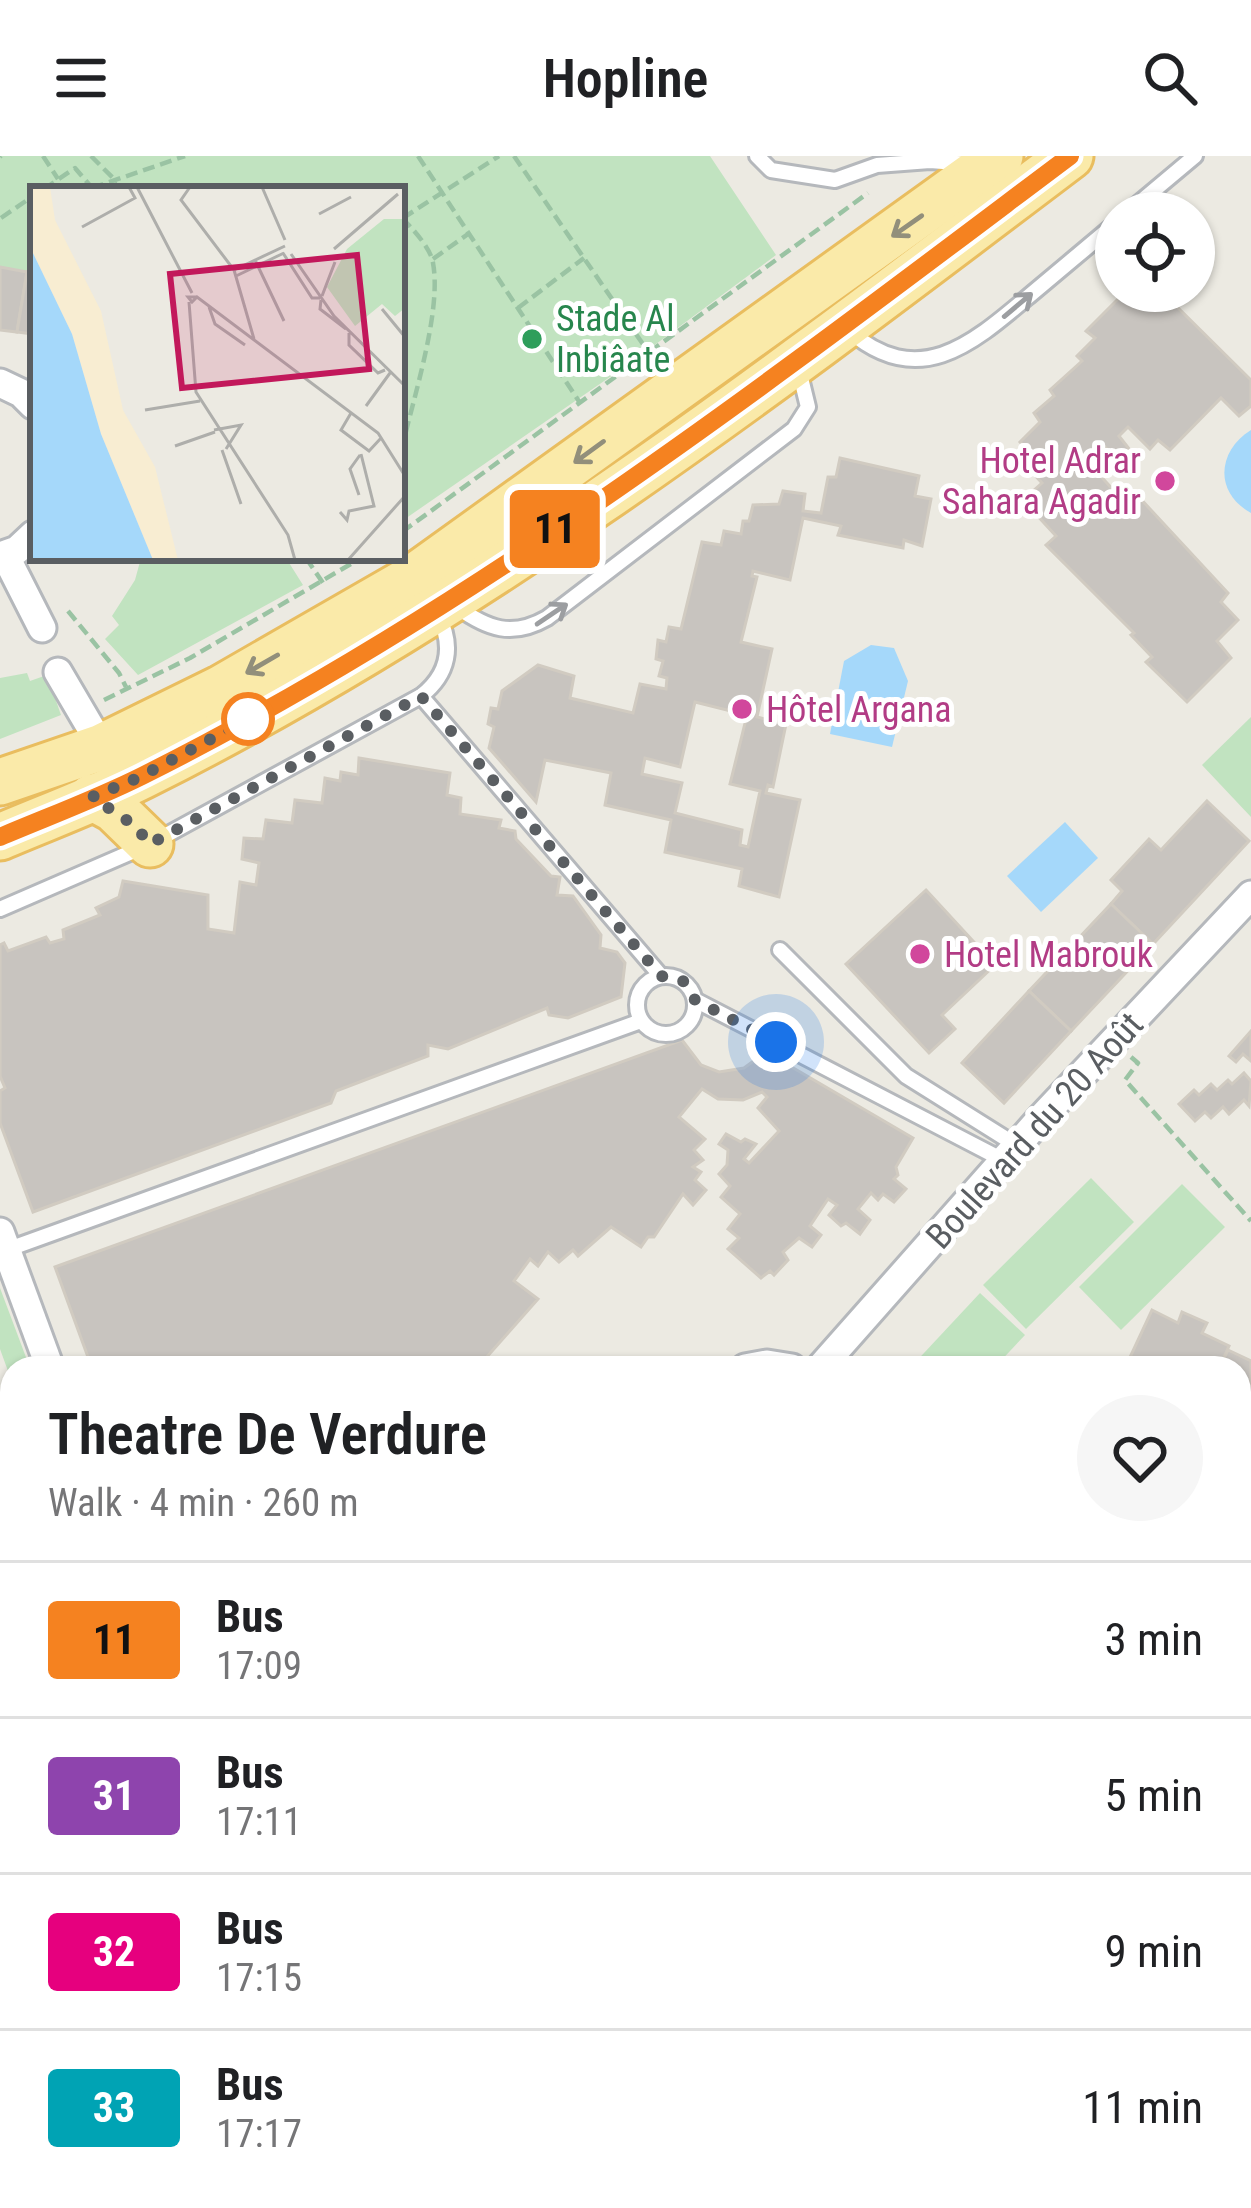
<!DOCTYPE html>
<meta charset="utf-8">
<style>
body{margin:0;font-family:"Roboto Condensed",sans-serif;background:#f6f6f6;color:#202124;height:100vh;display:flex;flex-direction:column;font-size:45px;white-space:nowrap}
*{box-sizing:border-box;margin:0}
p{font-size:39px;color:#757577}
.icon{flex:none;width:66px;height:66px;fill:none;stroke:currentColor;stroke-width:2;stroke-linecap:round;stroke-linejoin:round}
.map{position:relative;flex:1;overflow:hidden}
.drawer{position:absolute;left:0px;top:1200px;width:1251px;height:852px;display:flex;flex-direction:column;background:#fff;border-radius:36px 36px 0 0;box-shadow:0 3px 9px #0004}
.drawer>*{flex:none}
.badge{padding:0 24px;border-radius:9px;font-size:42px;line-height:78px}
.controls{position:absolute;left:1095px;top:36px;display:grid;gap:24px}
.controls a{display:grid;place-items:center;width:120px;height:120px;border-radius:50%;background:#fff;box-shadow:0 3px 9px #0004;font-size:60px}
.you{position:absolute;width:60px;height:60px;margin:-30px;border:9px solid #fff;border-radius:50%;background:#1a73e8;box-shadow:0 0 0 18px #1a73e833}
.map>.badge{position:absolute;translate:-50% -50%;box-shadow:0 0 0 6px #fff}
.round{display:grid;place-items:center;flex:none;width:126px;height:126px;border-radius:63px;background:#f6f6f6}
.head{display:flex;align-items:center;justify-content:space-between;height:204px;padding:0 48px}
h1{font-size:57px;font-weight:600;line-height:90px}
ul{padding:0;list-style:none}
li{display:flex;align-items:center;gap:36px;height:156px;padding:0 48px;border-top:3px solid #e0e0e0}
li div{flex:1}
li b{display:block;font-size:45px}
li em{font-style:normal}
li .badge{min-width:132px;font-weight:700;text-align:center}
header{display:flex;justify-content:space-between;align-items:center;height:156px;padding:0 48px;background:#fff;font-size:54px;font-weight:600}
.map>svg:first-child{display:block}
.commercial{fill:#fcf2d8}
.green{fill:#c1e3c0}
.water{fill:#a5d8fa}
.building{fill:#c8c4bf;stroke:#d1cbc1;stroke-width:3;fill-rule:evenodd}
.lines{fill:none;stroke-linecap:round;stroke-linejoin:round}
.lane-casing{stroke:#b5b8bc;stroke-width:20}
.street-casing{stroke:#b5b8bc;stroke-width:33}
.secondary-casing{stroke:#b4b7bc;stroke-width:45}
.primary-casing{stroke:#e9bd5f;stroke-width:51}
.path{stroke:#9ac3a3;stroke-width:4.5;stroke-dasharray:12 6;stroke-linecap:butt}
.lane{stroke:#fff;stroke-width:14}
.street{stroke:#fff;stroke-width:27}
.secondary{stroke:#fff;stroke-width:39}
.primary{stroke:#faeaa9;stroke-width:45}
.oneway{stroke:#928f7b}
.oneway2{stroke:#9c9ea1}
.line-casing{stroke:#fff;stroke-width:27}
.line{stroke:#f58220;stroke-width:18}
.walk{stroke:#5a5e62;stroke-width:12;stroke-dasharray:0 21.6}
.leisure-dot{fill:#2e9e5b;stroke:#fff;stroke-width:4.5}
.hotel-dot{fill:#d1479c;stroke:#fff;stroke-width:4.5}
.stop-dot{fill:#fff;stroke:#f58220;stroke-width:6}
.labels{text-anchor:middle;stroke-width:10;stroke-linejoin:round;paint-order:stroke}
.leisure-label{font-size:36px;fill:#27864d;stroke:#fff;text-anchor:start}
.hotel-label{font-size:36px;fill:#b23c85;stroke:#fff;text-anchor:start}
.street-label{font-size:36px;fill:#5a5e62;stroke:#fff}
.inset-road{fill:none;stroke:#aeaeab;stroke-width:3}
.view{fill:#c2185b;fill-opacity:0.15;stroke:#c2185b;stroke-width:6}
.inset-edge{fill:none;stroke:#5a5e62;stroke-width:6}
</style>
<header><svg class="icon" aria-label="menu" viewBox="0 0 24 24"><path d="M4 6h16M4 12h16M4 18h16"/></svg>Hopline<svg class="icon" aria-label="search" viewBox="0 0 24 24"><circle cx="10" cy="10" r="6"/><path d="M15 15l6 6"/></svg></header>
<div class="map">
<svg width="1251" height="2052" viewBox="0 0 1251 2052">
<rect width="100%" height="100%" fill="#eceae2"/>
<polygon class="commercial" points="1251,1947 1251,2052 0,2052 0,1993 12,1989 12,2040 1239,2040 1239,1950"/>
<g class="green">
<polygon points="0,0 710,0 776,99 633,205 402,365 402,33 33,33 33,118 0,111"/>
<polygon points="141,402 286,402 303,429 138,519 105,483 119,469 112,460 135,424"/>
<polygon points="27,517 30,525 47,519 61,559 0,583 0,522"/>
<polygon points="1251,561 1251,661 1202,609"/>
<polygon points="1091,1022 1134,1066 1026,1173 983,1129"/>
<polygon points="1182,1028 1225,1071 1121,1174 1079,1131"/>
<polygon points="0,1132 30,1212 12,1212 12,1226 0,1193"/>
<polygon points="980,1137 1025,1179 994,1212 910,1212"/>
</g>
<g class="water">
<path d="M1251 274V357C1214 337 1217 295 1251 274Z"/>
<polygon points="871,489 894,492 908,525 892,591 830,578 844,505"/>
<polygon points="1065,666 1098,702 1041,756 1007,720"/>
<polygon points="1239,1457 1251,1459 1251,1493 1241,1510 1249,1527 1239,1539"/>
</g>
<g class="building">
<polygon points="0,111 27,116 17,176 0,174"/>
<polygon points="27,116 33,118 33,178 17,176"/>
<polygon points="1146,135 1161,135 1251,224 1251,250 1239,260 1221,242 1170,294 1158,284 1150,293 1128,271 1119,280 1130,294 1118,304 1101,287 1086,304 1127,349 1137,339 1228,437 1221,446 1238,464 1217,485 1231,502 1187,546 1146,506 1152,501 1131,479 1134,477 1046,389 1056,380 1033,355 1040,347 1032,336 1042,327 1016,299 1025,291 1020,286 1040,266 1034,257 1054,240 1050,234 1082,205 1077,200 1095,182 1086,175 1124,137 1134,145"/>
<path d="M840 302 919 320 915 340 931 343 922 390 904 384 903 392 838 379 841 370 803 362 790 424 753 415 752 420 757 421 741 486 772 493 757 561 786 568 773 631 768 629 766 637 800 644 779 741 739 730 742 713 665 696 671 664 605 649 611 617 545 604 536 646 489 592 494 571 488 568 491 552 498 553 502 535 538 509 574 520 570 542 633 557 640 528 666 533 667 522 659 520 663 505 656 503 658 484 666 486 669 471 681 473 702 386 721 389 724 375 741 378 743 365H749L753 349 779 348 783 335 805 338 803 355 821 357 828 321H836ZM695 546 747 559 730 628 760 635 748 691 740 689 742 674 675 657 682 627 642 618 645 602 680 611Z"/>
<polygon points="359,602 450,617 447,639 461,642 460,658 501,664 499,672 515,675 516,683 551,720 560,721 557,739 573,740 601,779 600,792 617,796 625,807 621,841 568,862 549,859 547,852 448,893 428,889 428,900 336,935 331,947 33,1056 0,967 0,935 5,932 0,920 0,789 4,787 8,795 46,781 50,787 64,783 63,774 100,759 96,752 119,741 123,725 208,739 208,773 234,777 240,726 256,729 259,707 242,703 244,682 263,683 266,664 292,667 295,644 322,647 325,622 340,625 341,616 358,619"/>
<polygon points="1207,645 1249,685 1153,788 1111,748 1122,735 1111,724 1149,683 1161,694"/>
<polygon points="926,734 995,809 942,859 955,873 929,897 846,808"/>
<polygon points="1111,748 1153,788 1071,875 1029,835"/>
<polygon points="1029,835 1071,875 1004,947 962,907"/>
<polygon points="1251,875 1251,905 1243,898 1236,906 1229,900"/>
<polygon points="682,884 701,909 719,916 744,912 766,896 913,982 896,1011 898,1019 894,1023 906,1033 894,1046 883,1038 878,1044 871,1037 858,1053 870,1064 860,1078 846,1067 841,1070 829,1059 837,1049 828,1043 810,1070 821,1079 812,1091 799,1082 783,1096 788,1104 774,1119 770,1115 761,1122 728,1093 739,1082 728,1073 740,1058 721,1041 730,1030 719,1018 727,1009 728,994 719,988 726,978 741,986 745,983 756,988 744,1003 749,1007 779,975 758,952 767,941 762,936 743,944 718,943 702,933 679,961 705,983 694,994 703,1004 693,1011 701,1016 695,1024 706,1034 693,1049 683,1038 654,1081 648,1081 641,1091 611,1071 578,1100 573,1094 559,1106 548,1096 538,1110 530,1103 514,1125 538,1143 477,1212 92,1212 55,1111"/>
<polygon points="1244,917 1251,925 1249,950 1244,944 1229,958 1223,951 1211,962 1205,956 1195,965 1179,948 1194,934 1199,939 1211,928 1217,934 1228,924 1232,928"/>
<polygon points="1152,1154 1178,1167 1182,1156 1207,1167 1202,1177 1229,1190 1219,1212 1125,1212"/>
<polygon points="1228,1194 1251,1205 1251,1302 1239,1296 1239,1212 1219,1212"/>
<polygon points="1239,1650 1251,1656 1239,1679"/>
<polygon points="385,2040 420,2040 425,2052 384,2052 379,2043"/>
<polygon points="594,2048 656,2052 594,2052"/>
</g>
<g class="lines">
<g class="lane-casing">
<g id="lane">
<polyline points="757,0 771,14 835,24 877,9 930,5 970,8"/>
<polyline points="1127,57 1195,0"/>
<path d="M848 174C918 235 971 189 1029 140 1058 116 1087 91 1116 67"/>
<path d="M457 451C488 473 512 482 547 462L794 273 808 251 799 214"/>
<polyline points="421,540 661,820"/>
<path d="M0 753 150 688 421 540C449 518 454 490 438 459"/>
<polyline points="780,794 906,920 1016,989"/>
<circle cx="666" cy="849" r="29"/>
<polyline points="695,844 1003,1004"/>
<polyline points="6,1094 641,865"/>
<polyline points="0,1309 12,1301"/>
<polyline points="0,1366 12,1361"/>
<polyline points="729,2052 749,2040"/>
</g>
</g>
<g class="street-casing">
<g id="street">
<polyline points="0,227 21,237 33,249"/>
<polyline points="5,399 42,472"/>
<polyline points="0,400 17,394 33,379"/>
<polyline points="58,516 102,591"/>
<polyline points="0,1076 50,1212"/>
<polyline points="745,1212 767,1208 792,1212"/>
<polyline points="820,1212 1042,961 1251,739"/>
<polyline points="0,1259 12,1292"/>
</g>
</g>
<g class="secondary-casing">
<g id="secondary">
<polyline points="1239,1917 1251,1915"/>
<polyline points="0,1935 12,1930"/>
</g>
</g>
<g class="primary-casing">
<g id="primary">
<polyline points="0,626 102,591 220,533 413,422 1000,0"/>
<polyline points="92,641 114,653 150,688"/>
<path d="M0 681C47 661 96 643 142 620 476 453 774 224 1070 0"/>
</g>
</g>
<g class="path">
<polyline points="43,0 58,23"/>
<polyline points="91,0 113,22 117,33"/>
<polyline points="418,0 580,247"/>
<polyline points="514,0 649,197"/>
<polyline points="0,1 1,0"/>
<polyline points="92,32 185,0"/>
<polyline points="44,33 75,12 93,33"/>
<polyline points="1,62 33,40"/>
<path d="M402 62C411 71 431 92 433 107 442 155 413 243 402 292"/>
<polyline points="403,62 499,0"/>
<polyline points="433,103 468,78"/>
<polyline points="518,152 584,102"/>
<polyline points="402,376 868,37"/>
<polyline points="306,402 323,427"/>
<polyline points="68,455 119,517 126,531"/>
<polyline points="104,544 190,502 361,402"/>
<polyline points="1131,901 1138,907 1125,924 1251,1065"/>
<polyline points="1239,1853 1251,1852"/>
<polyline points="0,1876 12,1872"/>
<polyline points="0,1978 12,1974"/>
</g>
<use href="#lane" class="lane"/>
<use href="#street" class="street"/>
<use href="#secondary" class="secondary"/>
<use href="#primary" class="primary"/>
</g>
<defs><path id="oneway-shaft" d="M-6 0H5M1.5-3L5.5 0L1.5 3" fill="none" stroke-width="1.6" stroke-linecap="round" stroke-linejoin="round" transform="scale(3)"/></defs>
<g class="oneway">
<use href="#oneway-shaft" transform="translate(907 70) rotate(145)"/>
<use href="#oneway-shaft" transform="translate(589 296) rotate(144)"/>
<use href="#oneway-shaft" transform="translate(262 508) rotate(150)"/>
</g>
<g class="oneway2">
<use href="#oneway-shaft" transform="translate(1018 149) rotate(-40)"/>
<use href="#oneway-shaft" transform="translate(552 458) rotate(-34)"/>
</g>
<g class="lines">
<g class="line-casing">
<path id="line" d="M0 681C47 661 96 643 142 620 476 453 773 223 1070 0"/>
</g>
<use href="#line" class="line"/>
<polyline class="walk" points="248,563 138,622 92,641 134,669 150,688 421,540 661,820 683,825 695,844 776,886"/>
</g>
<circle class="leisure-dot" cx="532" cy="183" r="12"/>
<g class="hotel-dot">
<circle cx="1165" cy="325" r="12"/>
<circle cx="742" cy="553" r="12"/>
<circle cx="920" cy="798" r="12"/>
</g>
<circle class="stop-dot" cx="248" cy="563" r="24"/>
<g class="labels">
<g class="leisure-label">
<text x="556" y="175">Stade Al<tspan x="556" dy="41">Inbiâate</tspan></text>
</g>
<g class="hotel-label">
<text x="1141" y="317" text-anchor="end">Hotel Adrar<tspan x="1141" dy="41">Sahara Agadir</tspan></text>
<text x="766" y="566">Hôtel Argana</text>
<text x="944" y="811">Hotel Mabrouk</text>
</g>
<g class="street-label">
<text transform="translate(1034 974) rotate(-48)" y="13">Boulevard du 20 Août</text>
</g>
</g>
<g transform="translate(30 30)">
<rect width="375" height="375" fill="#eceae2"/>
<path d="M354 33H375V122L365 130 352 118 325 140 297 101 317 63Z" fill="#c1e3c0"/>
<path d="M0 1H20L25 34 71 125 93 224 125 281 148 374H123L71 248 42 148 0 61Z" fill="#f8edd2"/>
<path d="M0 61 42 148 71 248 123 374H0Z" fill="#a5d8fa"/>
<path class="inset-road" d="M107 1 162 107M160 1 151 14 204 84 224 153M232 1 255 54M289 28 321 11M52 41 105 12 99 1M304 63 368 8M253 67 282 112H290M261 68 304 130 375 200M225 74 254 135M204 84 255 60M206 90 254 67M292 110 305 76M167 111H158L162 116 167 111 348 247 375 290M291 114 290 123 316 143M159 116 166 206 258 349 265 374M179 121 185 138 215 159M352 123 375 151M319 147V159L348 187 355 184M336 220 360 187M115 224 170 215M321 227 311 244 339 265 352 251M184 244 211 239 196 263M145 260 185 246M192 264 211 318M329 309 320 283 330 269M310 326 317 334 319 325 344 320 331 268M318 374 375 310"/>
<path class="view" d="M327 69 339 183 152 202 140 88Z"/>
<rect width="375" height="375" class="inset-edge"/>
</g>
</svg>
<div class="controls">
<a><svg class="icon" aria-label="locate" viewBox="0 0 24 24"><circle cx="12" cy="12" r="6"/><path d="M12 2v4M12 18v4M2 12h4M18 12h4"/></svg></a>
</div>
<div class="you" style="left:776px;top:886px"></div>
<b class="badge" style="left:555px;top:373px;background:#f58220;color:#111">11</b>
<section class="drawer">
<div class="head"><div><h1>Theatre De Verdure</h1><p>Walk · 4 min · 260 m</p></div><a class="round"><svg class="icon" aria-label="heart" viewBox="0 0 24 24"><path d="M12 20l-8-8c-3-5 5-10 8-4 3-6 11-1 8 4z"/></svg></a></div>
<ul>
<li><span class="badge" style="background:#f58220;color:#111">11</span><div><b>Bus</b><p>17:09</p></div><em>3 min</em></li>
<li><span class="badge" style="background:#8e44ad;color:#fff">31</span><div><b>Bus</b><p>17:11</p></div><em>5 min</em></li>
<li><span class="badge" style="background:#e6007e;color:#fff">32</span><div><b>Bus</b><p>17:15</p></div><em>9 min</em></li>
<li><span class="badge" style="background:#00a3b4;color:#fff">33</span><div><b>Bus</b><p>17:17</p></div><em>11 min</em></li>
</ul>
</section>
</div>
